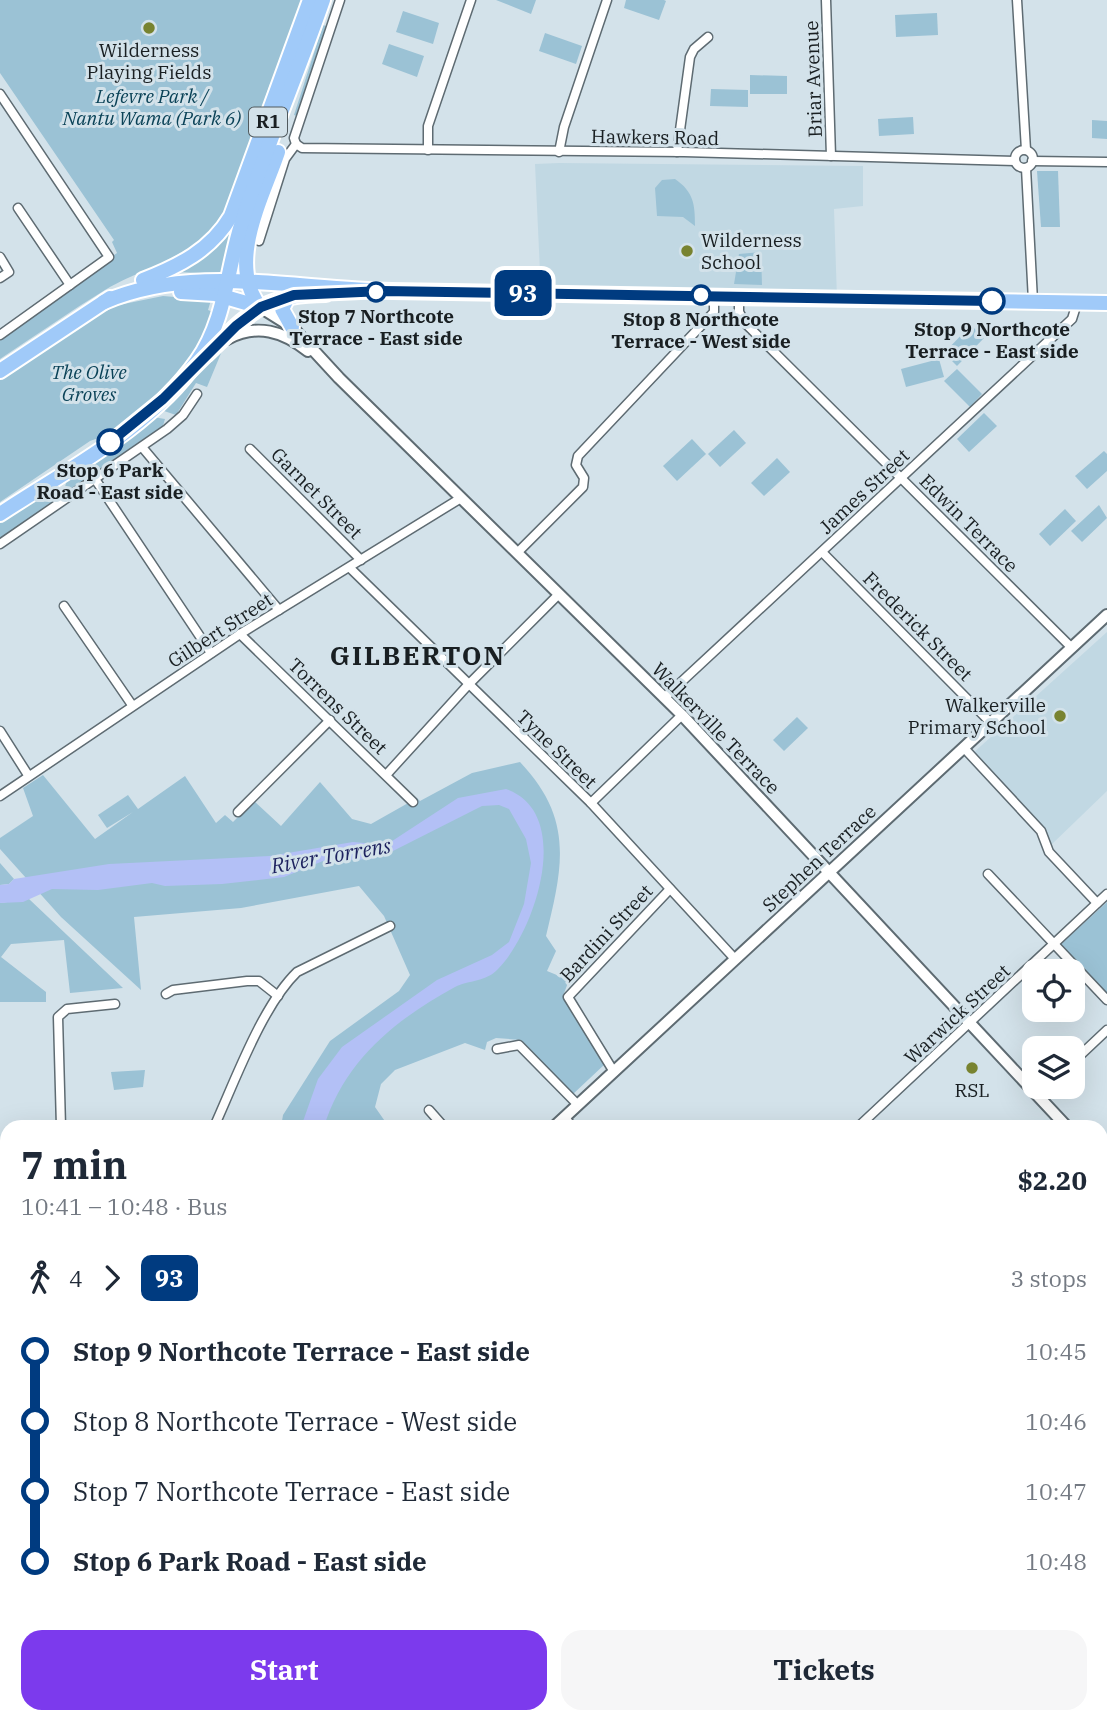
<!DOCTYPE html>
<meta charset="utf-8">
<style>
body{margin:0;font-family:"IBM Plex Serif",serif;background:#f6f6f7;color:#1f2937;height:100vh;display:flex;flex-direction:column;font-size:26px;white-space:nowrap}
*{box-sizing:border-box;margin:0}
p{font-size:23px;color:#747a83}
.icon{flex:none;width:38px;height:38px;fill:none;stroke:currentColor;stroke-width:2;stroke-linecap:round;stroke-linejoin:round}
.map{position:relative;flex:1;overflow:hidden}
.drawer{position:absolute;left:0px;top:1120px;width:1108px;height:604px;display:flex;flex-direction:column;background:#fff;border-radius:21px 21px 0 0;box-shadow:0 7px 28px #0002}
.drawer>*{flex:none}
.badge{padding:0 14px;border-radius:10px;font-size:24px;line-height:46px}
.tools{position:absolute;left:1022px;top:959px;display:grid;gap:14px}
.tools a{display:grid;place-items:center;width:63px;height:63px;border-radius:14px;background:#fff;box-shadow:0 7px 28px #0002;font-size:35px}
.map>.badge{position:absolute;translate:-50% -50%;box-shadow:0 0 0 4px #fff}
.legs{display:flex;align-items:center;gap:10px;height:77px;padding:0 21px;font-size:23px}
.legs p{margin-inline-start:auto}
.head{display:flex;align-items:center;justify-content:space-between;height:119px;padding:0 21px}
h1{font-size:38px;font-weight:700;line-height:52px}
.primary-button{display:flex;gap:14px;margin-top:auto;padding:14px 21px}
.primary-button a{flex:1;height:80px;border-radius:21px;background:#7c3aed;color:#fff;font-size:28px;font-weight:700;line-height:80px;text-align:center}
.primary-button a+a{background:#f6f6f7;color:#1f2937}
ul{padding:0 21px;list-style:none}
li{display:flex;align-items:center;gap:24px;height:70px;font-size:26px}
li i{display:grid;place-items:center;width:10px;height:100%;margin:0 9px;background:currentColor}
li i::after{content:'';width:18px;height:18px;margin:-9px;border:5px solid;border-radius:50%;background:#fff}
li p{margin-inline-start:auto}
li:first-child i{background:linear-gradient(#0000 50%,currentColor 0)}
li:last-child i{background:linear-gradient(currentColor 50%,#0000 0)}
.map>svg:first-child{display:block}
.built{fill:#c1d8e3}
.green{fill:#9bc2d5}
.water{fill:#b3c0f6}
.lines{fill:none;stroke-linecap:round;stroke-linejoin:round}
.street-casing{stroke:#5e6b72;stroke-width:11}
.secondary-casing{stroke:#5e6b72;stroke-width:14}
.highway-casing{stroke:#fff;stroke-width:18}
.street{stroke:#fff;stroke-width:8}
.secondary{stroke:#fff;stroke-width:10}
.highway{stroke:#a0caf9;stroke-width:14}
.line-1-casing{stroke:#fff;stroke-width:16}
.line-1{stroke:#003b80;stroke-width:10}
.poi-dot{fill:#788330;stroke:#d3e2ea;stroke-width:2.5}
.stop-1-dot{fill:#fff;stroke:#003b80;stroke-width:3.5}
.labels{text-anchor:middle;stroke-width:6;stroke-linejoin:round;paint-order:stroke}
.shield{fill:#d3e2ea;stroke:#515a5e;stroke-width:2}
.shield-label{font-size:18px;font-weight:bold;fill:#191f22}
.poi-label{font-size:19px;fill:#191f22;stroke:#d3e2ea}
.street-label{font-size:19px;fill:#191f22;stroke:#d3e2ea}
.park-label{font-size:19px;font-style:italic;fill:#0a4257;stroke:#d3e2ea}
.stop-label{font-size:19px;font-weight:bold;fill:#191f22;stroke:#d3e2ea}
.water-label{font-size:21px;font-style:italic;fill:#1d225f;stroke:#d3e2ea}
.district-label{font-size:26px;font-weight:bold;letter-spacing:2px;fill:#191f22;stroke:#d3e2ea}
</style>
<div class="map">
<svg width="1107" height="1723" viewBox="0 0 1107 1723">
<rect width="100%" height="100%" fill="#d3e2ea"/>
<g class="built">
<polygon points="559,163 863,166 863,206 834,209 837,298 541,293 535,164"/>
<polygon points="1107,632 1107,791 1050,846 972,754"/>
<polygon points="17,1717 73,1717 69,1723 13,1723"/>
</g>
<g class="green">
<path d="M0 0H301L282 66 270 84 226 213C190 266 153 261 105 290 69 312 35 336 0 359V335L117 253 112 242 114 240 0 73Z"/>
<polygon points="496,0 536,0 531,14"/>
<polygon points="626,0 664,0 666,1 659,20 624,8"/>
<polygon points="403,11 439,23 433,44 396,32"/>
<polygon points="937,13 938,35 896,37 895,15"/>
<polygon points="323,25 326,26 325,35 297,116 294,115"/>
<polygon points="545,33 582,46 576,64 539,51"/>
<polygon points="389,44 424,56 417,77 382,64"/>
<polygon points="750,75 787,76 787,94 750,94"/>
<polygon points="711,89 748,90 748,107 710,106"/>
<polygon points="913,117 914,134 879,136 878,119"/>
<polygon points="1092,120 1107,121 1107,139 1092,138"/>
<polygon points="1037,171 1058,171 1060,227 1041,227"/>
<path d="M675 179C694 192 695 205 695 226L683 217 657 216 655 188 662 180Z"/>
<polygon points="237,218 221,274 178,272"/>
<polygon points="761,252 762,285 734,284 739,254"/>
<path d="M163 296 211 300 208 310 213 312C194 364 145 425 90 441L0 502V380L109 307Z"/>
<polygon points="971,325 984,338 957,366 944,353"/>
<polygon points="220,350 222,351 207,387 196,383 176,415 164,411 163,408"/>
<polygon points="939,359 944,377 906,387 901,369"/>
<polygon points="957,369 982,394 970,407 944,381"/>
<polygon points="984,413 997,426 969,452 957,439"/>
<polygon points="153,417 165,419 162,429 72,489 64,491 67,479"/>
<polygon points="734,430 746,443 720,467 708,454"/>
<polygon points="692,439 706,454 677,481 663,466"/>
<polygon points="1104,451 1107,454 1107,471 1087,489 1075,476"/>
<polygon points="777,458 790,472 764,496 751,483"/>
<polygon points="56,486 59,498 0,538 0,523"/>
<polygon points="1099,505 1107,518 1082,542 1071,531"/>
<polygon points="1065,509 1076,521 1050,546 1039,534"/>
<polygon points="797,717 808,728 784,751 773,740"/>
<path d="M520 762C574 819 563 866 546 936L556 951 547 971 569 980 563 996 605 1064 572 1095 521 1040 496 1038 487 1042 485 1050 465 1043 395 1070 381 1084 375 1107 389 1127H281L283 1115 330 1041 399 991 410 975 384 916 359 886 241 908 134 917 141 990 61 917 0 849V838L33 816 23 788 43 775 95 839 133 812 107 828 98 815 128 795 138 809 185 776 216 823 225 815 233 822 254 801 281 826 320 782 352 819 371 824 417 798 420 801 472 773Z"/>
<polygon points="0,863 14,879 9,884 0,885"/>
<polygon points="29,899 123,988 70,993 64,940 11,944 1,957 46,992 46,1002 0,1002 0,903"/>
<polygon points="1107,902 1107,998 1060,945"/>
<polygon points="145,1070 143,1087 114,1090 111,1072"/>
<polygon points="1102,1193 1107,1195 1107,1233 1101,1225"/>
<polygon points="1101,1243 1107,1283 1101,1316"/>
<polygon points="1101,1463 1107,1465 1107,1502 1101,1496"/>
<polygon points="1101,1506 1107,1513 1107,1723 937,1723 929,1717 1101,1717"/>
</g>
<path class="water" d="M506 789C575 813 535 932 498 969 486 982 469 980 455 987 396 1019 344 1061 324 1127H301L318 1079 342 1047 437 980 492 955 509 942 524 904 531 863 526 839 509 809 499 805 482 806 391 852 371 859 323 861 284 877 222 884 165 886 152 883 98 890 52 889 23 902 0 903V885L9 884 14 879 109 864 270 856 353 842 386 845 458 798Z"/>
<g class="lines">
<g class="street-casing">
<g id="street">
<polyline points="826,0 831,156"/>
<polyline points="1017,0 1026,150"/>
<polyline points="0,94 109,257 0,335"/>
<polyline points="296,144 302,148 684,152 1015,161"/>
<circle cx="1024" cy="159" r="9"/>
<polyline points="428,150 428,126 471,0"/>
<polyline points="559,152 564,127 607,0"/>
<polyline points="677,152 690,57 694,49 708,37"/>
<polyline points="1032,161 1107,162"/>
<polyline points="1026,168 1033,301"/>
<polyline points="18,208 70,285"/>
<polyline points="259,241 285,159 296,144 294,138 340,0"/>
<polyline points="0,257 9,272 0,278"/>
<polyline points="739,296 739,312 745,323 1072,648"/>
<polyline points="142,447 279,610"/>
<polyline points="250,449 361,560"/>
<polyline points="95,479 211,653"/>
<polyline points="0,544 167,429 183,415 197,394"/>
<polyline points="518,552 583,487 584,478 576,465 578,456 714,312 714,295"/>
<polyline points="822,552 991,723"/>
<polyline points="350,568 591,803 735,959"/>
<polyline points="64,606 132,705"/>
<polyline points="240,634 413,802"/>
<polyline points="664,698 1072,319 1077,303"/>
<polyline points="0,731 28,775"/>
<polyline points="964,748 1041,831 1049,852 1097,903"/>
<polyline points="387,774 468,685 559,594"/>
<polyline points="0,796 240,634 461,498"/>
<polyline points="591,803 682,715"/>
<polyline points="238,812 330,720"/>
<polyline points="988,874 1107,1000"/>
<polyline points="166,994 173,990 247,981 259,981 278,996"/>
<polyline points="497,1049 519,1045 578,1105"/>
<polyline points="1073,1062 1107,1030"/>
<polyline points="614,1072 568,997 670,889"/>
<polyline points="1036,1095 1045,1087"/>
<polyline points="429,1110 444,1127"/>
<polyline points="565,1117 572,1127"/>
<polyline points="61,1127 58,1017 67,1009 115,1004"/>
<path d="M214 1127C235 1081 262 1006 297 972L390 926"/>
<polyline points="858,1127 1107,894"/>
<polyline points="1101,1233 1107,1241"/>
<polyline points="0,1317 7,1307"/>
<polyline points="1101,1357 1107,1326"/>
<polyline points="0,1471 7,1476"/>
<polyline points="0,1636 7,1641"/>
<polyline points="116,1717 125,1723"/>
<polyline points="345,1717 358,1720"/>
<polyline points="592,1717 600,1723"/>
<polyline points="842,1717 851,1723"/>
<polyline points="320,1723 327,1717"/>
<polyline points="763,1723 767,1717"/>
</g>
</g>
<g class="secondary-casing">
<g id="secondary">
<polyline points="260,307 292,327 339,378 682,715 1067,1127"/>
<path d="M227 339C257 323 283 331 308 351"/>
<polyline points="554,1127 1107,615"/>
<polyline points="1101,1167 1107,1164"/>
<polyline points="1101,1182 1107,1186"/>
<polyline points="0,1714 7,1707"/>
</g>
</g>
<g class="highway-casing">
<g id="highway">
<path d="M143 280C179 266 211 250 231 216L310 0"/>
<polyline points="181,292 215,294 260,307"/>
<polyline points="289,295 282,309 292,327"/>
<path d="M104 302C194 263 297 290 392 291 630 294 869 301 1107 303"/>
<path d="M260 307C226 263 263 197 278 152"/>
<path d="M206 355C249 314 262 294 326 294"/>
<polyline points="0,371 110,298"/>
<path d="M0 514C68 469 149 429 197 361 225 322 227 270 241 225 265 149 297 75 323 0"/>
</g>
</g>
<use href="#street" class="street"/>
<use href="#secondary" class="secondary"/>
<use href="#highway" class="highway"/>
</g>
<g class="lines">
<g class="line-1-casing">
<polyline id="line-1" points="110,442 163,399 236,326 261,307 294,295 383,291 992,301"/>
</g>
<use href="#line-1" class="line-1"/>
</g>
<g class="poi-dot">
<circle cx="149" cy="28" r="7"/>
<circle cx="687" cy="251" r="7"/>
<circle cx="1060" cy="716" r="7"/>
<circle cx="972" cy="1068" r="7"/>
</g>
<g class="stop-1-dot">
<circle cx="376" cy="292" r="9"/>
<circle cx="701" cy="295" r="9"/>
<circle cx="992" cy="301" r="12"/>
<circle cx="110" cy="442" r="12"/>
</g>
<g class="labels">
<rect class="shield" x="249" y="107.5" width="38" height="29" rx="5"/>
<g class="shield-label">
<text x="268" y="128">R1</text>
</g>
<g class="poi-label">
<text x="149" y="57">Wilderness<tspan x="149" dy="22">Playing Fields</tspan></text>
<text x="701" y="247" text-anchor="start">Wilderness<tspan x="701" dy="22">School</tspan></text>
<text x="1046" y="712" text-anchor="end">Walkerville<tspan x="1046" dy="22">Primary School</tspan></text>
<text x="972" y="1097">RSL</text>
</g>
<g class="street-label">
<text transform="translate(813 79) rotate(-92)" y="7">Briar Avenue</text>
<text transform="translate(655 137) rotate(1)" y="7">Hawkers Road</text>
<text transform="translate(864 491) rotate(-43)" y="7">James Street</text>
<text transform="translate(317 493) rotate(45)" y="7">Garnet Street</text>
<text transform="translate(969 523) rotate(45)" y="7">Edwin Terrace</text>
<text transform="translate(918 626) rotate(45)" y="7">Frederick Street</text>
<text transform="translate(220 630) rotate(-33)" y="7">Gilbert Street</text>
<text transform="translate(338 706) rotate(44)" y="7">Torrens Street</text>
<text transform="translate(716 728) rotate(46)" y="7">Walkerville Terrace</text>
<text transform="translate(557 749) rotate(44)" y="7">Tyne Street</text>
<text transform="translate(819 858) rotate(-43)" y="7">Stephen Terrace</text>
<text transform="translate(606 933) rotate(-47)" y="7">Bardini Street</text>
<text transform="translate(957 1014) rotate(-43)" y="7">Warwick Street</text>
</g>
<g class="park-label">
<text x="152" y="103">Lefevre Park /<tspan x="152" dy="22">Nantu Wama (Park 6)</tspan></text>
<text x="89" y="379">The Olive<tspan x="89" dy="22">Groves</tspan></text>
</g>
<g class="stop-label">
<text x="376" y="323">Stop 7 Northcote<tspan x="376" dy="22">Terrace - East side</tspan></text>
<text x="701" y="326">Stop 8 Northcote<tspan x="701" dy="22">Terrace - West side</tspan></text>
<text x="992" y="336">Stop 9 Northcote<tspan x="992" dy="22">Terrace - East side</tspan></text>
<text x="110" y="477">Stop 6 Park<tspan x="110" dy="22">Road - East side</tspan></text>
</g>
<g class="water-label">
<text transform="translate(331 856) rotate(-10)" y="7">River Torrens</text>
</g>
<g class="district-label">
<text x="418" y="665">GILBERTON</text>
</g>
</g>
</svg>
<div class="tools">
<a><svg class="icon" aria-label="locate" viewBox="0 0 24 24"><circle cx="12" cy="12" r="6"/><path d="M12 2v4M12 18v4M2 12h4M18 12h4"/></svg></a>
<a><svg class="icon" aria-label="layers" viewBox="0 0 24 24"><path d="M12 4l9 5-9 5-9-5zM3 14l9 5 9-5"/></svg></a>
</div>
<b class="badge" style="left:523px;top:293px;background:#003b80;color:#fff">93</b>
<section class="drawer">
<div class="head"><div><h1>7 min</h1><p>10:41 – 10:48 · Bus</p></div><b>$2.20</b></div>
<div class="legs"><svg class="icon" aria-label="walk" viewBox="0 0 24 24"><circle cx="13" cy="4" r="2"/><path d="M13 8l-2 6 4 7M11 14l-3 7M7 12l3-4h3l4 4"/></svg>4<svg class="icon" aria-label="forward" viewBox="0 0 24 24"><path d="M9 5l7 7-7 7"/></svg><b class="badge" style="background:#003b80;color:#fff">93</b><p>3 stops</p></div>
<ul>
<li><i style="color:#003b80"></i><b>Stop 9 Northcote Terrace - East side</b><p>10:45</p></li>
<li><i style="color:#003b80"></i><span>Stop 8 Northcote Terrace - West side</span><p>10:46</p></li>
<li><i style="color:#003b80"></i><span>Stop 7 Northcote Terrace - East side</span><p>10:47</p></li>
<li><i style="color:#003b80"></i><b>Stop 6 Park Road - East side</b><p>10:48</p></li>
</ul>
<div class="primary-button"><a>Start</a><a>Tickets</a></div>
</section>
</div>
